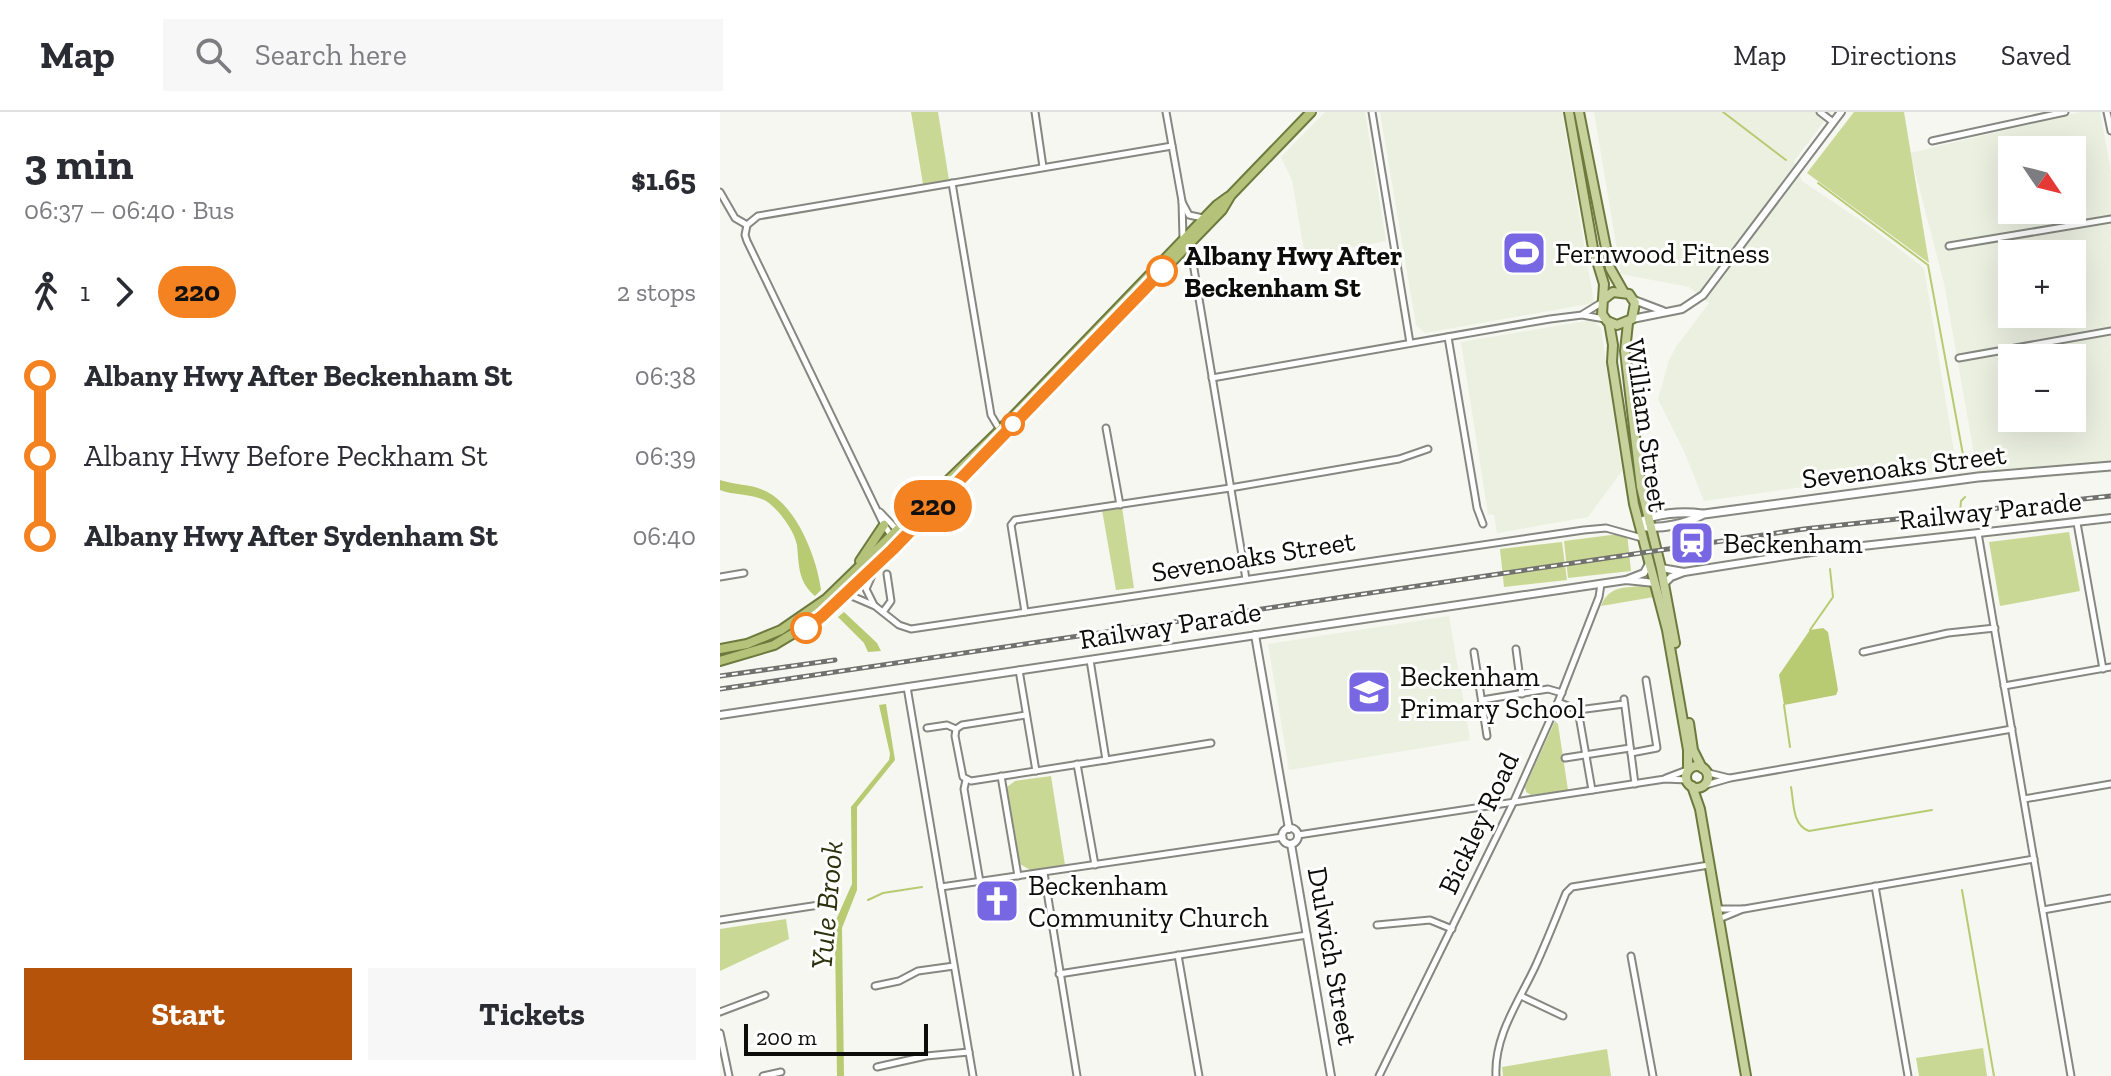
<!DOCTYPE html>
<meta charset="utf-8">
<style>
body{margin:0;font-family:"Zilla Slab",serif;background:#f7f7f7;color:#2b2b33;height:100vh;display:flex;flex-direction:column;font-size:30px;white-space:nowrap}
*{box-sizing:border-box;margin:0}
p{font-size:26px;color:#7c7c81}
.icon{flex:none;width:44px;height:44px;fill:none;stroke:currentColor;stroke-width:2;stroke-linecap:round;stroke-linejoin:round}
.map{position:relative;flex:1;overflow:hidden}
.details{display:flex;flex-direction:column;background:#fff;width:720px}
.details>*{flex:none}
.badge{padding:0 16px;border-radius:26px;font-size:28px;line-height:52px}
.needle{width:52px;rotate:125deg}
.tools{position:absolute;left:1278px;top:24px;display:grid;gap:16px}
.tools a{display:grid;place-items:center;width:88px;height:88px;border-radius:0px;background:#fff;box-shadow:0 8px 32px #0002;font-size:40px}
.scale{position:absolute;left:24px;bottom:20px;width:184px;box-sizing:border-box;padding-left:8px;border:4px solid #0c0c0a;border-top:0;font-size:22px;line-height:28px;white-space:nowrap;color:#0c0c0a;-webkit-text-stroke:6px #fff;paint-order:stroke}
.map>.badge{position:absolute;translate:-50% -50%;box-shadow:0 0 0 4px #fff}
.legs{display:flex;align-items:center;gap:12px;height:88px;padding:0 24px;font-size:26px}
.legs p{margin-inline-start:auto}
.headline{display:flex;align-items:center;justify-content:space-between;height:136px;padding:0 24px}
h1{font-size:44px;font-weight:700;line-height:60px}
.cta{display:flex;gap:16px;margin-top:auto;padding:16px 24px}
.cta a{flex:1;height:92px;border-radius:0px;background:#b45309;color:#fff;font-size:32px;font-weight:700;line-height:92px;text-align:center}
.cta a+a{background:#f7f7f7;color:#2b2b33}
ul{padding:0 24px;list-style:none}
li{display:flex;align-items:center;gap:28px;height:80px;font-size:30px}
li i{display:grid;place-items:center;width:12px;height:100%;margin:0 10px;background:currentColor}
li i::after{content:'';width:20px;height:20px;margin:-10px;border:6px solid;border-radius:50%;background:#fff}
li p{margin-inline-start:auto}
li:first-child i{background:linear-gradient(#0000 50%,currentColor 0)}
li:last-child i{background:linear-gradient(currentColor 50%,#0000 0)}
header{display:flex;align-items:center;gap:48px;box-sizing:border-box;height:112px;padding:0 40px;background:#fff;border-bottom:2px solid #e1e1e2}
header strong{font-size:38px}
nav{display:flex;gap:44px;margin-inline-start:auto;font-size:28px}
.search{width:560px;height:72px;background:#f7f7f7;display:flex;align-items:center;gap:20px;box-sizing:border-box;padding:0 28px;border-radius:0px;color:#7c7c81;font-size:30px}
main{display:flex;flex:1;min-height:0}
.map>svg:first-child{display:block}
.built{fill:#ecf0e1;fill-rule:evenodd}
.green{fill:#c9d995}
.water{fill:#b8ca72}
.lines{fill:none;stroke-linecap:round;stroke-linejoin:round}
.stream{stroke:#b8ca72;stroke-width:2}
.minor-casing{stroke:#858780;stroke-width:9}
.tertiary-casing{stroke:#858780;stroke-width:10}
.secondary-casing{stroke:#858780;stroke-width:11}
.primary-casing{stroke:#6d793d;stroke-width:12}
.trunk-casing{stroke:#6d793d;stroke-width:12}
.minor{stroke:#fff;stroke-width:5}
.tertiary{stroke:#fff;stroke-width:6}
.secondary{stroke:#fff;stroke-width:7}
.primary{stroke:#c7d19b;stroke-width:8}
.trunk{stroke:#b4c27a;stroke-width:8}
.rail-casing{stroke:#71726e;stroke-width:5}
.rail{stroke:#fff;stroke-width:2;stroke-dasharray:6;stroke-linecap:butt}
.line-1-casing{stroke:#fff;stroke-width:18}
.line-1{stroke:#f58220;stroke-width:12}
.stop-1-dot{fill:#fff;stroke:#f58220;stroke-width:4}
.labels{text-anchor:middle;stroke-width:6;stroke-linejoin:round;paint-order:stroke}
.poi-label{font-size:28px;fill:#0c0c0a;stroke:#fff;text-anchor:start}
.stop-label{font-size:28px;font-weight:bold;fill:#0c0c0a;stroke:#fff;text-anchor:start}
.street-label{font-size:28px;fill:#0c0c0a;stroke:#fff}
.water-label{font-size:30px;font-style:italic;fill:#2a310b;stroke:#fff}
</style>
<header>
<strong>Map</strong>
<div class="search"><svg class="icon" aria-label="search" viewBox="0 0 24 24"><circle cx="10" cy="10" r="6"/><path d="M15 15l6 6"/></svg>Search here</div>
<nav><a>Map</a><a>Directions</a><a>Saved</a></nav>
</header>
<main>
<section class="details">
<div class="headline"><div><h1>3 min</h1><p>06:37 – 06:40 · Bus</p></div><b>$1.65</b></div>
<div class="legs"><svg class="icon" aria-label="walk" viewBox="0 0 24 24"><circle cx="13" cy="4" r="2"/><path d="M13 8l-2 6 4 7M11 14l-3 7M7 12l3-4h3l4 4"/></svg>1<svg class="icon" aria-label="forward" viewBox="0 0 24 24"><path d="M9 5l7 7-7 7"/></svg><b class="badge" style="background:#f58220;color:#111">220</b><p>2 stops</p></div>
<ul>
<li><i style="color:#f58220"></i><b>Albany Hwy After Beckenham St</b><p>06:38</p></li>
<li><i style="color:#f58220"></i><span>Albany Hwy Before Peckham St</span><p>06:39</p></li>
<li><i style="color:#f58220"></i><b>Albany Hwy After Sydenham St</b><p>06:40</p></li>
</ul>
<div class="cta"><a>Start</a><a>Tickets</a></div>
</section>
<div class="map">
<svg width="1391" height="964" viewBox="0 0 1391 964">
<rect width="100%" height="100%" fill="#f5f7f0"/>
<g class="built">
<polygon points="605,0 645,0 666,129 585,144 572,68 561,45"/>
<polygon points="660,0 842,0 874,191 705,221 696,213"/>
<polygon points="874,0 1111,0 1074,49 1082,69 1149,114 1204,156 1237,358 1075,376 984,389 964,339 938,287 949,248 956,235 989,191 969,175 901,162"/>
<path d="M1361 0H1380L1391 60V360L1259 371 1224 171 1190 41ZM1292 38H1352V98H1292ZM1292 142H1352V202H1292ZM1292 246H1352V306H1292Z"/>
<polygon points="872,208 881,216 902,359 868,405 777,421 774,403 768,402 741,230"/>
<polygon points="729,504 750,628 569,658 548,532"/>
</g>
<g class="green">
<polygon points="191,0 218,0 229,68 203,72"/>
<polygon points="1134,0 1184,0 1209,151 1087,61"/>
<polygon points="402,395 414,476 396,478 382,398"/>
<polygon points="1349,420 1360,479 1280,494 1269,430"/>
<polygon points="907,421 911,459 848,466 844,429"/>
<polygon points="842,430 847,468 784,475 780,437"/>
<path d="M926 473 931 475 934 485 881 494C890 472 905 477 926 473Z"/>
<polygon points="835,609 838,612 848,678 811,683 806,680 805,675"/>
<polygon points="331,664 345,753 310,758 300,752 287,675 295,669"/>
<polygon points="66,807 69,827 0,859 0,817"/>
<polygon points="1263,936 1267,964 1199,964 1196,946"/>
<polygon points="887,937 891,964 783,964 782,955"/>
</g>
<g class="water">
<path d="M0 368C14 373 30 372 43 378 76 391 97 446 101 478L95 484C78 470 79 453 77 433 74 418 60 400 49 391 36 381 15 384 0 378Z"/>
<polygon points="124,500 157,531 161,539 148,540 144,531 118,505"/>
<polygon points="1103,516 1108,520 1118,578 1116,583 1064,593 1059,563 1090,518"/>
<polygon points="166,592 175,648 137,695 137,778 122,816 124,964 117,964 115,827 116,808 132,772 131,695 169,648 170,642 159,593"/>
</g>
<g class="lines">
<g class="stream">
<polyline points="1003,0 1066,48"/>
<polyline points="1098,71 1208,153 1244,348"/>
<polyline points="1236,406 1240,401 1241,389 1245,385"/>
<polyline points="1090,518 1113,485 1110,457"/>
<polyline points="1064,593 1070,635"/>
<path d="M1071 675C1074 691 1072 713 1089 719L1212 698"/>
<polyline points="1242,778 1274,964"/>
<polyline points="148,788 163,781 202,775"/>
</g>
<g class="minor-casing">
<g id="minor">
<polyline points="315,0 323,55"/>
<polyline points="446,0 462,89 463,127"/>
<polyline points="652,0 690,231"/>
<polyline points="1100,0 1113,10"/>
<polyline points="1387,0 1391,19"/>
<polyline points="1212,29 1345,0"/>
<polyline points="232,71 271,303 280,318"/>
<polyline points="0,80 15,106 27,113"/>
<polyline points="462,90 469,103 483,106"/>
<polyline points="27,113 38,104 452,34"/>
<polyline points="27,113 25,123 27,129 164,413 177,432"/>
<polyline points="470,133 526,467"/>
<polyline points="1229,134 1391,107"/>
<polyline points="863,202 881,191"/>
<polyline points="728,225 757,396 763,412"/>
<polyline points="1239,246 1391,219"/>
<polyline points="492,266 830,207 862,203 885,207"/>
<polyline points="386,316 400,393"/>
<polyline points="160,400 178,419"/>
<polyline points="1357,411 1383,557"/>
<polyline points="1258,421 1351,964"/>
<polyline points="154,459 146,477 154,493"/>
<polyline points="0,465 24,461"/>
<polyline points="127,482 155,494 179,513 191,517 864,418 886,416 922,426"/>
<polyline points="163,500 171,489 167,462"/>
<polyline points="305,500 291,413 295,408 510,376 679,347 708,337"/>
<polyline points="796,537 802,582"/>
<polyline points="754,540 767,624"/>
<polyline points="1143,540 1228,521 1275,516"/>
<polyline points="370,548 386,648 491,631"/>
<polyline points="299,558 316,659"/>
<polyline points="1284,574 1391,555"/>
<polyline points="187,575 253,964"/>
<polyline points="904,587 915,672"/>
<polyline points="762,588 828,577 842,581"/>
<polyline points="838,590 858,598 904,592"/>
<polyline points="858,598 872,678"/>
<polyline points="306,603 242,613 236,617 235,624 243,665 251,669 386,648"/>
<polyline points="207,616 227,613 236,617"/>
<polyline points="911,641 937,636 926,568"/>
<polyline points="845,646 910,636"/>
<polyline points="357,652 375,753"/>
<polyline points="985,660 1009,666"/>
<polyline points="281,664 298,764"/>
<polyline points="946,666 967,658"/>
<polyline points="246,668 244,677 260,770"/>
<polyline points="986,673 1010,666 1292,617"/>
<polyline points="1304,687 1391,672"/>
<polyline points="578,723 945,667 967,668"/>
<polyline points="324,761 357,964"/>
<polyline points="1155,774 1188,964"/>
<polyline points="221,775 563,725"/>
<polyline points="997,797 1024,797 1314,747"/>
<polyline points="1323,798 1391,786"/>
<polyline points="999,807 1023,797"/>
<polyline points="0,808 99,793"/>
<polyline points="657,813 710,808 732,817"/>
<polyline points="458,843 479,964"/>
<polyline points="911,844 933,964"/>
<polyline points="339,862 587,823"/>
<polyline points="155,874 179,869 198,859 234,854"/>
<polyline points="801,884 843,904"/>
<polyline points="0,900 45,883"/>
<polyline points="0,921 9,964"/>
<polyline points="157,955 206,944 249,940"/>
<polyline points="43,964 61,960"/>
<polyline points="659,964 793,691 838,590 879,485 881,472"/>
<path d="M776 964C774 924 798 891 815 855 826 831 836 806 846 781L852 775 989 753"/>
</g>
</g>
<g class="tertiary-casing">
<g id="tertiary">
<polyline points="914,188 943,199"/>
<polyline points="912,207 962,197 983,183 1121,0"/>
<polyline points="941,456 964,460"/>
<polyline points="906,468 924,461 930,450"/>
<polyline points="945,471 951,465 964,460 1098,439 1391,406"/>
<polyline points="535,523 569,717"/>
<polyline points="0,603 906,468 935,471"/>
<circle cx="570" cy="724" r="8"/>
<polyline points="571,732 611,964"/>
</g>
</g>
<g class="secondary-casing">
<g id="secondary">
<path d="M919 411C934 401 963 399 982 402"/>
<path d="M920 414C941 418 965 412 984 402L1258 365 1391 354"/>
</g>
</g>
<g class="primary-casing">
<g id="primary">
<polyline points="849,0 873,136 884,172 882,202 887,209 897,213 912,207 915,191 909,182 893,180 884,187"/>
<polyline points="859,0 890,156 903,179"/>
<polyline points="889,210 893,233 892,250 914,392 947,518 968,638 968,656"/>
<polyline points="908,211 905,239 921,375 941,456 955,531"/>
<polyline points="969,611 973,638 982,656"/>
<circle cx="977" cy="665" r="11"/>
<polyline points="972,674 980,697 1026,964"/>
</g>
</g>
<g class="trunk-casing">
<g id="trunk">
<polyline points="140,449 164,413"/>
<polyline points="0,537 27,532 61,518 106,487 280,318 497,93 508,85"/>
<polyline points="0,549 54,533 102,504 172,438 502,98 511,83 591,0"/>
</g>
</g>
<use href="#minor" class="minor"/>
<use href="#tertiary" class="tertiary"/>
<use href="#secondary" class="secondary"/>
<use href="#primary" class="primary"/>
<use href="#trunk" class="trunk"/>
<g class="rail-casing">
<g id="rail">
<polyline points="0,564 115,548"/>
<polyline points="0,577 1084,417 1391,384"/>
</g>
</g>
<use href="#rail" class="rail"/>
</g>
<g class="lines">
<g class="line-1-casing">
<polyline id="line-1" points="86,516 102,504 172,438 442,159"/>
</g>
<use href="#line-1" class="line-1"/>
</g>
<defs>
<g id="stadium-square" transform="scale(2.3)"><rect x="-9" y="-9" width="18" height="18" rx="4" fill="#7867e2" stroke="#fff"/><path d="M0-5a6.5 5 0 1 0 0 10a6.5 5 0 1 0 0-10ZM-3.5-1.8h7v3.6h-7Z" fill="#fff"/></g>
<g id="station-square" transform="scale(2.3)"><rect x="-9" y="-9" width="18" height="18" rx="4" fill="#7867e2" stroke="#fff"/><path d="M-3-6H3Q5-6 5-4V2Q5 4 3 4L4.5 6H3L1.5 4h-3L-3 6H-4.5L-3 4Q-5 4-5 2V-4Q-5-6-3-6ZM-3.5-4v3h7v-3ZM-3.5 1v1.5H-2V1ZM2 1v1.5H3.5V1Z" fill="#fff"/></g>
<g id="school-square" transform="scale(2.3)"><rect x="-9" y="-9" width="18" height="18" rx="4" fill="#7867e2" stroke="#fff"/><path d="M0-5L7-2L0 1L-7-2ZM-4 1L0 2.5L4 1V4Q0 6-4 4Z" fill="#fff"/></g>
<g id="church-square" transform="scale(2.3)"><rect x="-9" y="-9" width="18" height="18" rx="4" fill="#7867e2" stroke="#fff"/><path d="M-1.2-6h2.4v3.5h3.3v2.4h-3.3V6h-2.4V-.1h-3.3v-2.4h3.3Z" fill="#fff"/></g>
</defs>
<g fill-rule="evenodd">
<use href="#stadium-square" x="804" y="141"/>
<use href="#station-square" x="972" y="431"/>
<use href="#school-square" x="649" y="580"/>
<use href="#church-square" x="277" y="789"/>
</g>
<g class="stop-1-dot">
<circle cx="442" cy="159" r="14"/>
<circle cx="293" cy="312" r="10"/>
<circle cx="86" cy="516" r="14"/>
</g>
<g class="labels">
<g class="poi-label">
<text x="835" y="151">Fernwood Fitness</text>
<text x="1003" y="441">Beckenham</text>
<text x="680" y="574">Beckenham<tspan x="680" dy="32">Primary School</tspan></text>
<text x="308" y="783">Beckenham<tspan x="308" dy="32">Community Church</tspan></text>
</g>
<g class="stop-label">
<text x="464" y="153">Albany Hwy After<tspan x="464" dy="32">Beckenham St</tspan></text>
</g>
<g class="street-label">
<text transform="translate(927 313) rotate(82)" y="10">William Street</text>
<text transform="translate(1184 354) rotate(-7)" y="10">Sevenoaks Street</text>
<text transform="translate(1270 398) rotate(-6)" y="10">Railway Parade</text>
<text transform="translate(533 444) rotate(-9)" y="10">Sevenoaks Street</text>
<text transform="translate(450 513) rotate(-9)" y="10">Railway Parade</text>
<text transform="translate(758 711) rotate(-65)" y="10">Bickley Road</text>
<text transform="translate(613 844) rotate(80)" y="10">Dulwich Street</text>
</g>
<g class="water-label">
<text transform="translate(107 793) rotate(-85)" y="10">Yule Brook</text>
</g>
</g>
</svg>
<div class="tools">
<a><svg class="needle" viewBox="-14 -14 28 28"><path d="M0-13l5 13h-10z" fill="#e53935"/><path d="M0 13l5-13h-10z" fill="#7c7c81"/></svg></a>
<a>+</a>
<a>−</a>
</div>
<div class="scale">200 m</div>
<b class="badge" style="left:213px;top:394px;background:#f58220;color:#111">220</b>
</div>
</main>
